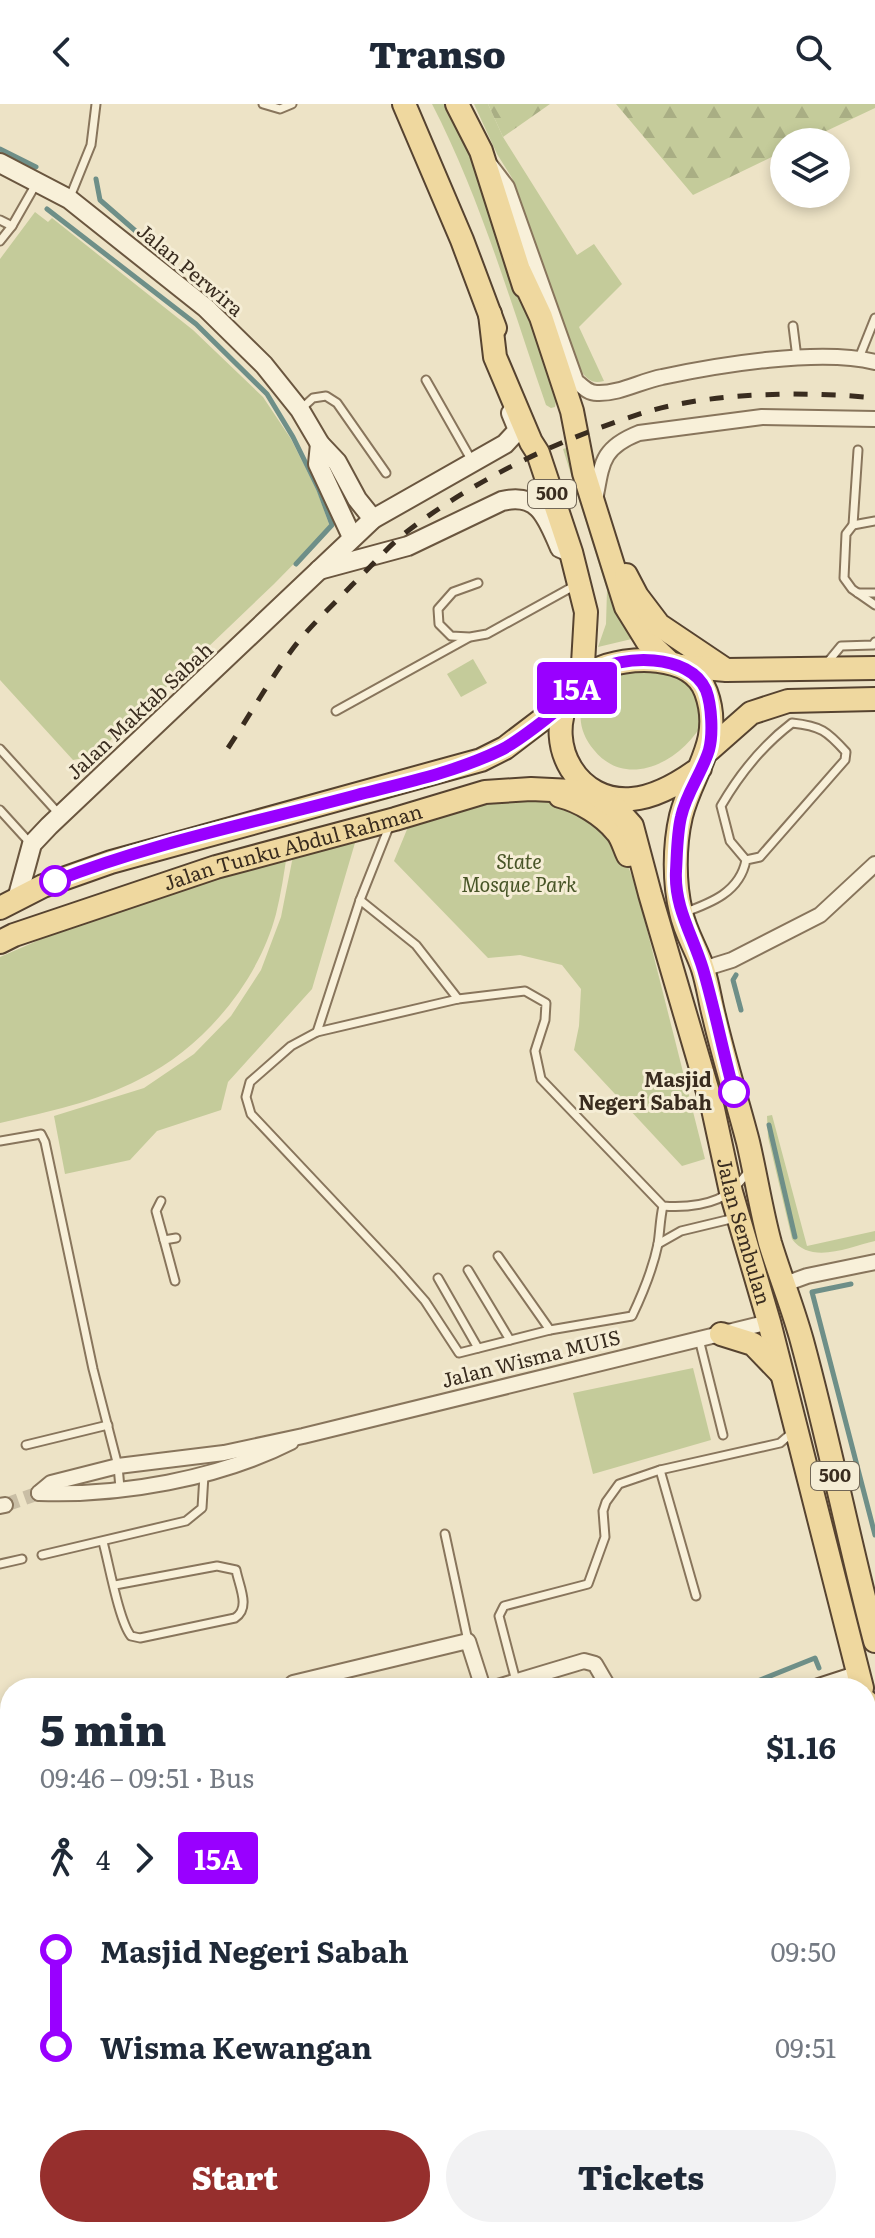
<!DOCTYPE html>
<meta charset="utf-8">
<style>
body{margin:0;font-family:Literata,serif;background:#f2f2f3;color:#1f2937;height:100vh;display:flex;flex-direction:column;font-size:30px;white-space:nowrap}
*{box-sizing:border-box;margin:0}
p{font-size:26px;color:#747a83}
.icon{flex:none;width:44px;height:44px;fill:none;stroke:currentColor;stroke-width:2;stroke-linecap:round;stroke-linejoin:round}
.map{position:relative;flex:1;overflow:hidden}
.side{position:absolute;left:0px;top:1574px;width:876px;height:560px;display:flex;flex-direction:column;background:#fff;border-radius:32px 32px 0 0;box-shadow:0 4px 12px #0003}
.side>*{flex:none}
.badge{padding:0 16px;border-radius:6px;font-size:28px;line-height:52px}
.tools{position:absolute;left:770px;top:24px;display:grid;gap:16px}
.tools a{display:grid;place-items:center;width:80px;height:80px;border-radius:50%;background:#fff;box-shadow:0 4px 12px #0003;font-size:40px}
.map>.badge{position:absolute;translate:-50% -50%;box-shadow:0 0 0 4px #fff}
.legs{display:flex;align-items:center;gap:12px;height:88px;padding:0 40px;font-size:26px}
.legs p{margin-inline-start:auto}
.headline{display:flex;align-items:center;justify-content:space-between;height:136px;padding:0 40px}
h1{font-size:44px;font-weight:800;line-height:60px}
.cta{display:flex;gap:16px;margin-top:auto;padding:16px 40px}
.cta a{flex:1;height:92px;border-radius:48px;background:#962f2d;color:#fff;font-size:32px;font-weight:800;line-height:92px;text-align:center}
.cta a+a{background:#f2f2f3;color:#1f2937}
ul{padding:0 40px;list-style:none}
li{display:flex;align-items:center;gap:28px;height:96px;font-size:30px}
li i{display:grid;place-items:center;width:12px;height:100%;margin:0 10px;background:currentColor}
li i::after{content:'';width:20px;height:20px;margin:-10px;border:6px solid;border-radius:50%;background:#fff}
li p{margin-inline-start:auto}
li:first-child i{background:linear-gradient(#0000 50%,currentColor 0)}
li:last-child i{background:linear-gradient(currentColor 50%,#0000 0)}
header{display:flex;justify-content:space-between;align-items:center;height:104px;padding:0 40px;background:#fff;font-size:36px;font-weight:800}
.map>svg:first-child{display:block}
.green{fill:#c4cb9a}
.forest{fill:url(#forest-firs)}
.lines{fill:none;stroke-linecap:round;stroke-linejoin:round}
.stream{stroke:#6e8f88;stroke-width:5}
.street-tunnel{stroke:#c9bea5;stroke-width:14;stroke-dasharray:14 7;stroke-linecap:butt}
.lane-casing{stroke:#88755c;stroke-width:11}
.street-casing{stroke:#88755c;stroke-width:18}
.secondary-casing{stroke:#6a563f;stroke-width:22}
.primary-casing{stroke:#564330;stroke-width:26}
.lane{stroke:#f8f0d9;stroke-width:7}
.street{stroke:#f8f0d9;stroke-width:14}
.secondary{stroke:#f8f0d9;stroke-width:18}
.primary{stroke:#efd89f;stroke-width:22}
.rail{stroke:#392c1f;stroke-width:5;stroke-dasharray:14 14;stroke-linecap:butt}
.line-1-casing{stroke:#fff;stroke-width:18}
.line-1{stroke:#90f;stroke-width:12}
.stop-1-dot{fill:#fff;stroke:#90f;stroke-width:4}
.labels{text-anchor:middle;stroke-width:6;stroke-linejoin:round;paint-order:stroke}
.shield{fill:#f5edd5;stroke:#716656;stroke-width:2}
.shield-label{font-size:18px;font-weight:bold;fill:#392c1f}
.street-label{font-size:20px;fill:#392c1f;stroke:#f5edd5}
.park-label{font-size:20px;font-style:italic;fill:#485527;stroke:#f5edd5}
.stop-label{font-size:20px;font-weight:bold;fill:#392c1f;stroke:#f5edd5;text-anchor:end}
</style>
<header><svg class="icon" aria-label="back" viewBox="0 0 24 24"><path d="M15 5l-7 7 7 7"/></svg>Transo<svg class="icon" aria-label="search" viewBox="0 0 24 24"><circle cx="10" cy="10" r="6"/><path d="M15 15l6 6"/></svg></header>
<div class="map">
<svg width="875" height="2134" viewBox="0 0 875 2134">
<defs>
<pattern id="forest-firs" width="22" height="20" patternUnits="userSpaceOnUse" patternTransform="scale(2)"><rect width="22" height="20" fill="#c4cb9a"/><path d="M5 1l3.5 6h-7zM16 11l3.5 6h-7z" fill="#a9ae84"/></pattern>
</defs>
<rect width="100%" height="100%" fill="#ede3c6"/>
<g class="green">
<path d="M432 0H445C493 94 523 197 556 297L555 303 551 304 546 301C511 200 481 95 432 0Z"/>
<path d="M474 0H488L503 33 577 151 594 140 622 180 579 223 604 277C592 280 588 276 581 267L512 74 497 50Z"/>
<polygon points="35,108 48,118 52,114 193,226 263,293 291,335 317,387 330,423 274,480 94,652 73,656 0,576 0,155"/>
<polygon points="572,342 640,533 598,543 606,520 607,486 563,345"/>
<polygon points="473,555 487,579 461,593 447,570"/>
<path d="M637 557 693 574 704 616C685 655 628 688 594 646 584 634 579 621 581 606 581 597 585 584 593 578 604 568 624 563 637 557Z"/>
<polygon points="507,685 582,699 613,722 637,786 705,1055 682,1062 574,946 579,922 581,885 562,861 520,851 488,854 394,757 415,706"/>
<polygon points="357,732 312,885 228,978 221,1006 157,1027 130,1056 65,1070 54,1012 144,984 194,950 231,912 261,866 281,813 294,747"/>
<path d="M287 750C284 769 281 790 276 810 258 878 203 944 140 975 96 998 47 1008 0 1019V853L122 800Z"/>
<path d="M772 1011 807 1142 875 1127V1137C849 1143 811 1161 792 1135L768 1033 767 1012Z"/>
<polygon points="693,1264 711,1336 593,1370 573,1289"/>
</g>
<g class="forest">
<polygon points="488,0 550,0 503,33"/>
<polygon points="616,0 875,0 875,4 803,38 784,38 784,47 693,91"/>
<polygon points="866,1701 875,1734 875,1865 866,1868"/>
<polygon points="509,2124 622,2124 626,2134 514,2134"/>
</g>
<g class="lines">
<g class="stream">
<polyline points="0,45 36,63"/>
<polyline points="96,75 100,96 154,143"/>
<polyline points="47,105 196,220 267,290 293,333 319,386 332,421 296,460"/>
<polyline points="736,871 733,876 741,906"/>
<polyline points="769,1021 795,1133"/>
<polyline points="851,1180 812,1188 875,1431"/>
<polyline points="740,1584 815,1554 819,1564"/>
</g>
<polyline class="street-tunnel" points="5,1401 39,1389"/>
<g class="lane-casing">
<g id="lane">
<polyline points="263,0 280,5 292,0"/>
<polyline points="70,93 91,41 96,0"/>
<polyline points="0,116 12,122"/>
<polyline points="0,137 12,122 36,80"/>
<polyline points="793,222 797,254"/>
<polyline points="859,254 875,214"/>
<polyline points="426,276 472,357"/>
<polyline points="302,304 313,294 326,292 337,299 386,369"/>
<polyline points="875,417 853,421 846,430 844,474 852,485 875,501"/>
<polyline points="853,421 858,346"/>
<polyline points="478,479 453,488 438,505 439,520 451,532 470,533 487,530 574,482"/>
<polyline points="858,489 875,489"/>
<polyline points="827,559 841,542 873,541 875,538"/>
<polyline points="336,607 468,534"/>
<polyline points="0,645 59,710"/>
<polyline points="0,706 30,739"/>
<path d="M389 723 360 796 317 928 291 942 250 978 246 993 251 1010 397 1165 425 1197 459 1249 550 1226 632 1212C643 1189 653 1164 658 1140 660 1127 660 1115 663 1102"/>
<polyline points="360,796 416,841 458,895"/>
<path d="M683 809C711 799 740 788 746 756L730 737 721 702C739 671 763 641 792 619 821 622 827 627 846 648L845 656 760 753 746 756"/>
<path d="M317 928 458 895 525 887 546 899 545 916 535 947 541 975 663 1102C684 1104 716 1101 732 1086 738 1081 744 1073 749 1067"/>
<polyline points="0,1037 41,1030 45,1038 93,1265 118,1362 120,1384"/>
<polyline points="161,1097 156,1107 164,1136 176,1134"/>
<polyline points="164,1136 175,1177"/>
<polyline points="658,1140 681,1127 735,1114"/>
<polyline points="498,1152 550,1226"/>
<polyline points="468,1166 510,1236"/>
<polyline points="438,1174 478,1244"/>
<polyline points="699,1235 723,1331"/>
<polyline points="26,1341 108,1321"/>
<polyline points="445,1430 468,1537"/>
<path d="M103 1438C109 1460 119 1517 131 1532L140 1534 235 1514C251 1504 239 1482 236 1466L217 1462 115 1481"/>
<polyline points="42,1451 186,1417 202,1404 204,1371"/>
<polyline points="0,1460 22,1455"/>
<polyline points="696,1492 660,1366 780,1339 794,1327"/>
<polyline points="516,1577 499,1512 504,1502 588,1480 605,1433 603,1407 606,1398 619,1380 660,1366"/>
</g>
</g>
<g class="street-casing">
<g id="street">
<path d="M491 62 507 83 576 277C583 283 588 289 597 289 619 290 641 277 662 273 718 261 820 244 875 258"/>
<path d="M595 397C602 359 601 344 639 329L762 313 875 315"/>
<polyline points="703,865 732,856 820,811 875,760"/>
<polyline points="785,1180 807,1172 875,1158"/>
<polyline points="39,1389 51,1379 118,1362 224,1349 303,1332 769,1218"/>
<path d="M39 1389C120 1392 218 1375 291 1338"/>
<polyline points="0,1402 5,1401"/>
<polyline points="288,1584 293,1579 468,1537 483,1584"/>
<polyline points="494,1584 584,1557 595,1560 609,1584"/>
<polyline points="866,1994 875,1990"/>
<polyline points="639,2124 643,2134"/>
<polyline points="119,2134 144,2124"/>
</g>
</g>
<g class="secondary-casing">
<g id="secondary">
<polyline points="0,59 69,95 206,204 264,261 300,306 320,340 337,358 357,395 373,415"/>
<polyline points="320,340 318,360 352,433"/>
<path d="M319 466 408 442 502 397C540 388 547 415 560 444L567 447"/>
<polyline points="17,795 32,740 49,722 373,415 505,340 518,326 511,309"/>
<polyline points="819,1584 859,1571"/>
<polyline points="0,1908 10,1904"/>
</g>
</g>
<g class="primary-casing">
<g id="primary">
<polyline points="404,0 462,136 495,224"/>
<polyline points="457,0 481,47 524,182"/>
<polyline points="520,168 541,213 572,307 584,369 626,503 647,537 668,557"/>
<polyline points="490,210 495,253 531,338 538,349 571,448 586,508 582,577"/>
<polyline points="626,471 637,492 659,521 723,564"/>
<polyline points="681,562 726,566 875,564"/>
<polyline points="709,646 751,609 788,597 875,595"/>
<path d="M700 664C681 678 656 693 632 695 578 700 545 642 568 596 574 585 585 572 596 566 627 551 692 549 706 588 724 637 692 668 681 712 674 742 674 779 681 808 685 828 697 846 703 865 708 881 710 897 714 912 724 955 737 996 748 1038 756 1072 761 1106 770 1139 780 1172 793 1204 802 1237 829 1336 849 1438 875 1537"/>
<path d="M560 692C580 697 603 711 616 727 622 733 624 743 628 751"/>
<path id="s1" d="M600 693 615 703 632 722 650 790 713 1005 731 1088 769 1218 862 1584"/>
<polyline points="0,804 43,782 111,758 481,656 505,644 568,596"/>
<path id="s2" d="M0 838 14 831 216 763 395 715 485 688 531 685 593 688"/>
<polyline points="721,1230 753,1240 780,1268"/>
<polyline points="866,1597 875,1630"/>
</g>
</g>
<use href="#lane" class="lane"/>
<use href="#street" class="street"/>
<use href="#secondary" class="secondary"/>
<use href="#primary" class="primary"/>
<path class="rail" d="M228 644C250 611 270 575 294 543 311 521 333 501 352 481 371 463 388 442 409 426 479 373 562 334 646 308 713 288 806 287 875 294"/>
</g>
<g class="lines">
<g class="line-1-casing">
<path id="line-1" d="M55 777C151 739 257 718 357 691 404 679 456 668 501 646 517 638 555 609 568 596 577 587 581 576 592 569 621 550 690 549 706 586 712 602 713 631 709 646 702 669 686 689 681 713 677 730 677 750 676 767 674 803 693 832 703 865 715 906 723 948 734 988"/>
</g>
<use href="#line-1" class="line-1"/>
</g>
<g class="stop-1-dot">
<circle cx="55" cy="777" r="14"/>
<circle cx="734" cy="988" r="14"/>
</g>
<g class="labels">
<g class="shield">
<rect x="528" y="376" width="48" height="28" rx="6"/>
<rect x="811" y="1358" width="48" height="28" rx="6"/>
</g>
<g class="shield-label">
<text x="552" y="396">500</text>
<text x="835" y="1378">500</text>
</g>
<g class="street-label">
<text transform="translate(190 166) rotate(40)" y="7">Jalan Perwira</text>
<text transform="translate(140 607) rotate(-43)" y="7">Jalan Maktab Sabah</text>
<text dy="7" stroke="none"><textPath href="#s2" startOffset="308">Jalan Tunku Abdul Rahman</textPath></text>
<text dy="7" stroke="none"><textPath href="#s1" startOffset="464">Jalan Sembulan</textPath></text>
<text transform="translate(531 1255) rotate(-14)" y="7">Jalan Wisma MUIS</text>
</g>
<g class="park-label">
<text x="519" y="765">State<tspan x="519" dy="23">Mosque Park</tspan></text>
</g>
<g class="stop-label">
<text x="712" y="983">Masjid<tspan x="712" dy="23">Negeri Sabah</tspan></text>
</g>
</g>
</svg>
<div class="tools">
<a><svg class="icon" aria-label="layers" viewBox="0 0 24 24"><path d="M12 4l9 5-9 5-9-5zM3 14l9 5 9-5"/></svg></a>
</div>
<b class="badge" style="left:577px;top:584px;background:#90f;color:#fff">15A</b>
<section class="side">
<div class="headline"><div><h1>5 min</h1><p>09:46 – 09:51 · Bus</p></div><b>$1.16</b></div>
<div class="legs"><svg class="icon" aria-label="walk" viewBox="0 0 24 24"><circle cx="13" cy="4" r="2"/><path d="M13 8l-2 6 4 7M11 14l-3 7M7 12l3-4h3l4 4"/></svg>4<svg class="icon" aria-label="forward" viewBox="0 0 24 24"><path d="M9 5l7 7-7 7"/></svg><b class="badge" style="background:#90f;color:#fff">15A</b></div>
<ul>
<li><i style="color:#90f"></i><b>Masjid Negeri Sabah</b><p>09:50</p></li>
<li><i style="color:#90f"></i><b>Wisma Kewangan</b><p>09:51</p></li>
</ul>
<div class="cta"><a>Start</a><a>Tickets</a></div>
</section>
</div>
